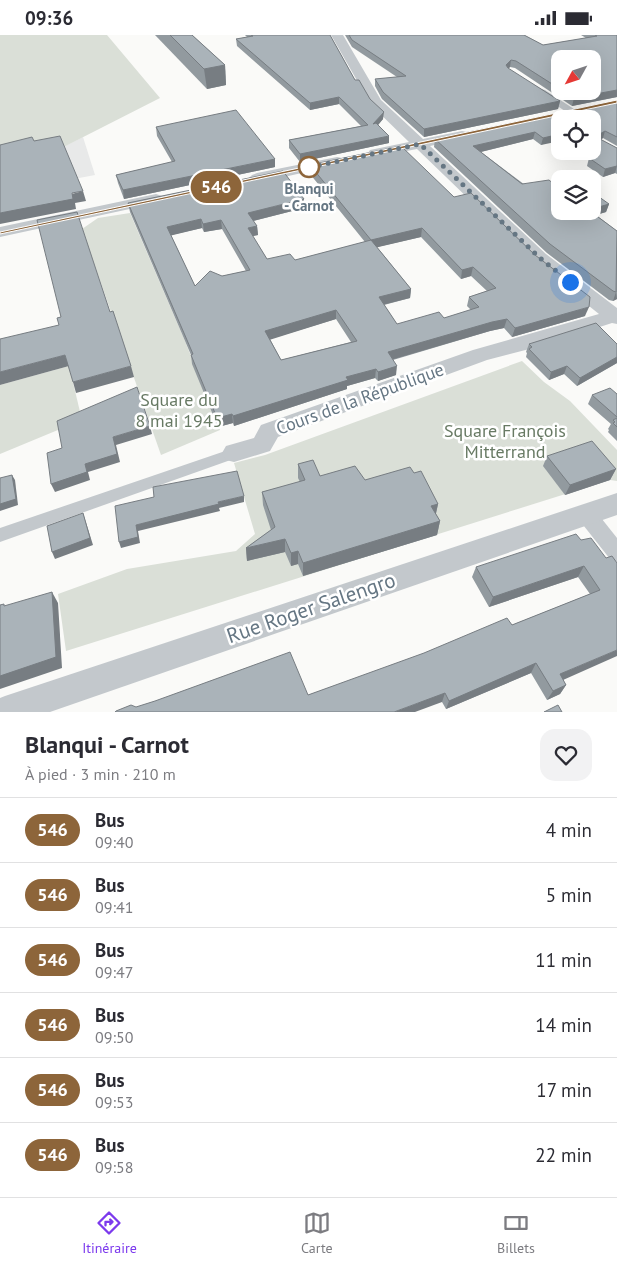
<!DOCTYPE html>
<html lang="fr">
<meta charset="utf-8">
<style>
body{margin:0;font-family:"PT Sans",sans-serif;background:#f2f2f3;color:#2b2b33;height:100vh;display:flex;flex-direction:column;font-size:19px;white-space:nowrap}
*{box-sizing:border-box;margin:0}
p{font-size:16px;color:#7c7c81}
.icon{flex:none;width:28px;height:28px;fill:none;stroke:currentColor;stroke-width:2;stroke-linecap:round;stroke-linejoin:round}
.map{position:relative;height:677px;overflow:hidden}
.drawer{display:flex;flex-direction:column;background:#fff;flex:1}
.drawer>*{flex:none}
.badge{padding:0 10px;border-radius:16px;font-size:18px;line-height:32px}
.needle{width:32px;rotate:230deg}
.fabs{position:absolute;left:551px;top:15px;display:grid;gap:10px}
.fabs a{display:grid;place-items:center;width:50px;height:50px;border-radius:10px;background:#fff;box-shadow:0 5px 20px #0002;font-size:25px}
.you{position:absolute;width:25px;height:25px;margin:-12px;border:4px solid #fff;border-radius:50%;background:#1a73e8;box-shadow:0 0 0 8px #1a73e833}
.map>.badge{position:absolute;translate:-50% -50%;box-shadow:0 0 0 2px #fff}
.round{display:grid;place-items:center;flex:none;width:52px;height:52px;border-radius:15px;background:#f2f2f3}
.headline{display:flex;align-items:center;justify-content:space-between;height:85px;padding:0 25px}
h1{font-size:24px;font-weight:600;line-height:38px}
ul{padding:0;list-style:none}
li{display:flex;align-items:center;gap:15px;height:65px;padding:0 25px;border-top:1px solid #e1e1e2}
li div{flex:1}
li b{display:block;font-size:19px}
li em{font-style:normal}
li .badge{min-width:55px;font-weight:700;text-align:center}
.status{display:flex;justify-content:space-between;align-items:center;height:35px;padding:0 25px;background:#fff;direction:ltr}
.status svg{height:14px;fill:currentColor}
.tabs{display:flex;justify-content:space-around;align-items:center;height:70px;border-top:1px solid #e1e1e2;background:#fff;font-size:14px;color:#7c7c81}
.tabs a{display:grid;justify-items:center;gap:2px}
.tabs .selected{color:#7c3aed}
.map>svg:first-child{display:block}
.built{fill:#e8e9e9}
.green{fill:#dadfd7}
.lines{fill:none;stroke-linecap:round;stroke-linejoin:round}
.pedestrian{fill:#c3c8cc;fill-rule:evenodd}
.minor{fill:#c3c8cc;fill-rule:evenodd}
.tertiary{fill:#c3c8cc;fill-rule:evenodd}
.wall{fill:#929a9f;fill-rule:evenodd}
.shaded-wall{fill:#777d82}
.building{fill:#aab3b9;stroke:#777d82;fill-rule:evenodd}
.line{fill:#8d653a;stroke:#fff}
.walk{stroke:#657683;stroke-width:5;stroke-dasharray:0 9}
.stop-dot{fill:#fff;stroke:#8d653a;stroke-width:2.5}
.labels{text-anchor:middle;stroke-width:5;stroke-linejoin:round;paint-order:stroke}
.far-stop-label{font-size:15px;font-weight:bold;fill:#657683;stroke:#fff}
.street-label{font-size:18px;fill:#657683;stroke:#fff}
.park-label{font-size:18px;fill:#687a64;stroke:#fff}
.near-street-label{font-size:21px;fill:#657683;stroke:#fff}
</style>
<div class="status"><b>09:36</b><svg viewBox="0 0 49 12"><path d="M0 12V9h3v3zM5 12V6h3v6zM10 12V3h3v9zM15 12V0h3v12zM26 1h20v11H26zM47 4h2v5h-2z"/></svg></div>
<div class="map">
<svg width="617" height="677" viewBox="0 0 617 677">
<rect width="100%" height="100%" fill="#fafaf8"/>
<polygon class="built" points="83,102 95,140 0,158 0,113 35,106 43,122"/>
<g class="green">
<polygon points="0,0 107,0 160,63 42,123 35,106 0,113"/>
<polygon points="130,178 185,306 220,395 161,420 82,194 98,183"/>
<polygon points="522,326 544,347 570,366 617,415 617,446 610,445 66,616 58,559 127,534 236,516 255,499 234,428 265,420"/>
<polygon points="69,331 82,385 0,419 0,350"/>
</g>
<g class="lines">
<polygon class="pedestrian" points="234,413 239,414 241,418 239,422 0,507 0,493"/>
<g class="minor">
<polygon points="542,54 545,55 577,76 576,78 568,78 539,59 539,55"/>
<polygon points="587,472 594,474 617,503 617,527 610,524 580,486 577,480 580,474"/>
</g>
<g class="tertiary">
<polygon points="331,0 343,0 381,65 423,104 462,96 467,97 469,100 467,103 430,111 546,219 617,273 617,289 612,288 541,311 487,325 278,402 270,416 234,427 226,425 222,418 226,411 254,403 261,390 473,315 599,279 534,227 417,114 375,122 370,121 368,118 370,115 409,107 371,70"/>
<polygon points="337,122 342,123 344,126 342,129 257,148 252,146 249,143 252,140 257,138"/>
<polygon points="156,159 162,161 164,164 162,167 0,202 0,192"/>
<polygon points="617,458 617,480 50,677 0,677 0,663 5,661"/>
</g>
</g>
<g class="wall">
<polygon points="155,0 192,0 225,30 226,50 207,54"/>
<polygon points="245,0 330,0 355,45 370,64 383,84 378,90 389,108 300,127 289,113 289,105 361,91 339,69 310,75 237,11 236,4 247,2"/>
<path d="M345 0H524L543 10 586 3 581 0H617V62L572 71 515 33 510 32 508 34 560 66 558 74 424 102 382 64 375 51V44L397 42 352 12ZM560 24H592V56H560Z"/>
<polygon points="617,66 617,111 603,103 601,105 617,113 617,139 615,138 603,142 587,131 589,123 578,116 592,116 592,84 541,110 533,104 481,117 560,176 609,169 606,177 596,180 617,196 617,264 613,266 609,265 547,218 434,112 435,104"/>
<polygon points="156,92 275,124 275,132 124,164 118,148 116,140 172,127 157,101"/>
<path d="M310 130 454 162 585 281 512 302 504 293 490 296 393 325 396 340 378 346 375 343 347 351V354L234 391 233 388 218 392 192 329 191 320 130 177 128 168 304 173 253 186 257 191 258 200 252 201 267 224 295 225 365 207 310 139ZM202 193 204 197 222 194 246 236 222 241 195 251 171 200ZM421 202 461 244 471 241 487 256 469 262 467 271 471 275 444 283 397 289 384 270 410 263 411 254 377 212ZM336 284 351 307 281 325 270 304Z"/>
<polygon points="529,309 617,309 617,328 577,351 564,339 549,345 526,322 527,318 526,317"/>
<polygon points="617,359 617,406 608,397 609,395 608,394 611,389 588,369 592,360"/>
<polygon points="547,421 616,434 610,445 565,460 543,431"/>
<polygon points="298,429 320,441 365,445 414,438 438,469 436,479 440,486 437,500 303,541 298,529 291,531 285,517 247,526 246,513 271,495 263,470 262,457 300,447 298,443"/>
<polygon points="581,505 606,523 617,528 563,645 566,650 560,659 547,665 531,638 446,674 442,667 136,672 308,660 512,590 590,559 578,542 489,572 472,542 476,532"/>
</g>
<g class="shaded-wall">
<polygon points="511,25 510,32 504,37 506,30"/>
<polygon points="225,30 226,50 207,54 204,34"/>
<polygon points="617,55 617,62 572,71 574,63"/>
<polygon points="339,62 339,69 310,75 310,68"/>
<polygon points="560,66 558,74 424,102 424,94"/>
<polygon points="384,77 383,84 373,96 373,89"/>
<polygon points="605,96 603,103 595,107 598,100"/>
<polygon points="535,97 533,104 472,119 473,111"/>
<polygon points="560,99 560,106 541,110 543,103"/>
<polygon points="389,101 389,108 300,127 300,119"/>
<polygon points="275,124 275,132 124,164 123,155"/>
<polygon points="617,131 615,138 603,142 605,134"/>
<polygon points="83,156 86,166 75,168 76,174 0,189 0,178"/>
<polygon points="304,164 304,173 249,187 248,178"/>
<polygon points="609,169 606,177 586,183 588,176 592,176 592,174"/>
<polygon points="201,184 202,193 169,201 167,192"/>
<polygon points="221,185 222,194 204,197 203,189"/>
<polygon points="257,191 258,200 248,202 248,193"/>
<polygon points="422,193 421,202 370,214 371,205"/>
<polygon points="473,232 471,241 461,244 462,235"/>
<polygon points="411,254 410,263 378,271 379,262"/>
<polygon points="616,257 617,264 613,266"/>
<polygon points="589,272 585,281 512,302 515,293"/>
<polygon points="336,275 336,284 266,306 265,296"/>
<polygon points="507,284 504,293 490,296 387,326 388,317 492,287"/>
<polygon points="65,320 69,331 0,350 0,337"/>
<polygon points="617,322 617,328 577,351 580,343"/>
<polygon points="131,331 134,342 76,358 73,347"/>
<polygon points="397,331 396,340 378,346 378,337"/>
<polygon points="567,331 564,339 549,345 551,337"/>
<polygon points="376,334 375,343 347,351 347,354 234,391 233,381 346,342"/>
<polygon points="232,379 233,388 218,392 217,383"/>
<polygon points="150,391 152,399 116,410 120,427 88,437 90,445 55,457 51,449 85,429 113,402"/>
<polygon points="616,434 610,445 565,460 570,450"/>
<polygon points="12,440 15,445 18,470 0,476 0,469"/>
<polygon points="244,461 244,467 219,473 220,476 138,496 140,508 121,513 119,507 136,490 218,467"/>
<polygon points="438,469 435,482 431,471"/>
<polygon points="83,478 93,510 55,524 52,517"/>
<polygon points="440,486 437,500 303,541 303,528"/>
<polygon points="285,504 285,517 247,526 246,513"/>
<polygon points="298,516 298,529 291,531 291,518"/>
<polygon points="584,531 578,542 489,572 493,562"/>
<polygon points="52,557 58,568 62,633 0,654 0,641"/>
<polygon points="617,615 617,621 554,649 560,639"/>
<polygon points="536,628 531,638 446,674 449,666"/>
<polygon points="566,650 560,659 547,665 553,656"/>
<polygon points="445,658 442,667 415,677 394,677"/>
</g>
<g class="building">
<polygon points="170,0 192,0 225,30 204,34"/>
<polygon points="251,0 330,0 355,45 359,45 370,64 384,77 373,89 376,88 389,101 300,119 289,105 368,90 339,62 310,68 236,4 253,1"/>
<polygon points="349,0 524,0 543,10 597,1 595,0 617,0 617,55 574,63 563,56 592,56 592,24 560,24 560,54 516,26 511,25 506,30 508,33 560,66 424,94 383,57 375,44 406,41 352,5"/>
<polygon points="617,66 617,102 605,96 598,100 600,104 617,113 617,131 605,134 589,123 599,121 592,116 592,84 560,84 560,99 543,103 535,97 473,111 522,149 549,145 560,154 560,176 590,176 617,196 616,257 613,256 550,209 435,104"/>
<polygon points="236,75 275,124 123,155 116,140 175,126 156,92"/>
<polygon points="60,101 83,156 72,158 73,164 0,178 0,110 32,102 34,106"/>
<path d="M401 111 454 162 471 158 535 220 590 262 589 272 515 293 507 284 492 287 388 317 397 331 378 337 376 334 346 342 348 345 233 381 232 379 217 383 191 320 193 319 128 168 283 136 304 164 248 178 257 191 248 193 267 224 290 219 295 225 371 205 411 254 379 262 397 289 439 277 444 283 479 272 469 262 496 253 473 232 462 235 422 193 371 205 310 130ZM201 184 203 189 221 185 250 235 222 241 210 236 195 251 167 192ZM336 275 357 306 281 325 265 296Z"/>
<polygon points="595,159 609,169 592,174 592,160"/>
<polygon points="77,177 110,277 113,276 131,331 73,347 65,320 0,337 0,304 59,290 57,283 61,282 37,185"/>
<polygon points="596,288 617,309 617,322 580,343 567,331 551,337 529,314 532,312 529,309"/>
<polygon points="137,352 150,391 113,402 117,419 85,429 87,437 51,449 47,418 62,413 57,386"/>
<polygon points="610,353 617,359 617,382 592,360"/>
<polygon points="617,383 617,392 613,388 615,387 613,385"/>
<polygon points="592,406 616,434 570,450 547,421"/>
<polygon points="313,425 320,441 355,431 365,445 410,432 414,438 421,436 438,469 431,471 440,486 303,528 298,516 291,518 285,504 246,513 275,492 262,457 305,445 298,429"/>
<polygon points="237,436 244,461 218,467 219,469 136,490 138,502 119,507 115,471 154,462 153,452"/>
<polygon points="12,440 16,464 0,469 0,443"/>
<polygon points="83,478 90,503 52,517 47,491"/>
<polygon points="576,499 581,505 591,503 606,523 612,521 617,528 617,615 560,639 566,650 553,656 536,628 449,666 445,658 394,677 115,677 116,676 131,670 136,672 155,666 290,617 308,660 424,618 507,583 512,590 600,555 584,531 493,562 476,532"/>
<polygon points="52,557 56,622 0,641 0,570 4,569 4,571"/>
<polygon points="558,670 562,677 544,677"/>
</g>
<polygon class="line" points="617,65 617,68 0,199 0,197"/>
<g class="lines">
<polyline class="walk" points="309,132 301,134 420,109 540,223 570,247"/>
</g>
<circle class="stop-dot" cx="309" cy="132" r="10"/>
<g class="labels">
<g class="far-stop-label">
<text x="309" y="159">Blanqui<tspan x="309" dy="17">- Carnot</tspan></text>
</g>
<g class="street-label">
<text transform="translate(360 364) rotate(-20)" y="6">Cours de la République</text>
</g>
<g class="park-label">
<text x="179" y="371">Square du<tspan x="179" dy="21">8 mai 1945</tspan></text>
<text x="505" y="402">Square François<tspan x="505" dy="21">Mitterrand</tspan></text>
</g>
<g class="near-street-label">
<text transform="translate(311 573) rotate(-19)" y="7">Rue Roger Salengro</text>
</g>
</g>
</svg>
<div class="fabs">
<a><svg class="needle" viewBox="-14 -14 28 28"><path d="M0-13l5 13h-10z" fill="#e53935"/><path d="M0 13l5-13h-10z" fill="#7c7c81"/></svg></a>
<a><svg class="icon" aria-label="locate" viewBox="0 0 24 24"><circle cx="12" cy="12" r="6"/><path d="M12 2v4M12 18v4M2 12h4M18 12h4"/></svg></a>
<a><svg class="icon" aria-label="layers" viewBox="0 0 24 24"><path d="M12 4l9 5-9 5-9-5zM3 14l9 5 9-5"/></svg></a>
</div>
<div class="you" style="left:570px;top:247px"></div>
<b class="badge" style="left:216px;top:152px;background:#8d653a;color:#fff">546</b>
</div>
<section class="drawer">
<div class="headline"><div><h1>Blanqui - Carnot</h1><p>À pied · 3 min · 210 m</p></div><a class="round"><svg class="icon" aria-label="heart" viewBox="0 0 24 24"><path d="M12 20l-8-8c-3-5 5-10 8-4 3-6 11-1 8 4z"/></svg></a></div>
<ul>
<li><span class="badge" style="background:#8d653a;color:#fff">546</span><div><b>Bus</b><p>09:40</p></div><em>4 min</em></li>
<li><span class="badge" style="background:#8d653a;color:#fff">546</span><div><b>Bus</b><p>09:41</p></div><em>5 min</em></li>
<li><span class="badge" style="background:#8d653a;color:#fff">546</span><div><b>Bus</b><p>09:47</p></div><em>11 min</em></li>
<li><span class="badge" style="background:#8d653a;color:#fff">546</span><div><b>Bus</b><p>09:50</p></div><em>14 min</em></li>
<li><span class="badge" style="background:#8d653a;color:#fff">546</span><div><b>Bus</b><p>09:53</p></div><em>17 min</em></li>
<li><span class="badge" style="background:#8d653a;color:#fff">546</span><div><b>Bus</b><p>09:58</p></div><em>22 min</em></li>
</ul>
</section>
<nav class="tabs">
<a class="selected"><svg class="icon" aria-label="directions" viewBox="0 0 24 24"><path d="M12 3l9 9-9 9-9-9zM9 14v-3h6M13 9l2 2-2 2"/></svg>Itinéraire</a>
<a><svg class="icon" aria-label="map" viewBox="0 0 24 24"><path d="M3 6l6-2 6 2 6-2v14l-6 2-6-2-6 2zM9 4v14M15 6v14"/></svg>Carte</a>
<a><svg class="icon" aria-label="tickets" viewBox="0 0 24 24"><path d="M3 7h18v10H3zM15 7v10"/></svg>Billets</a>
</nav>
